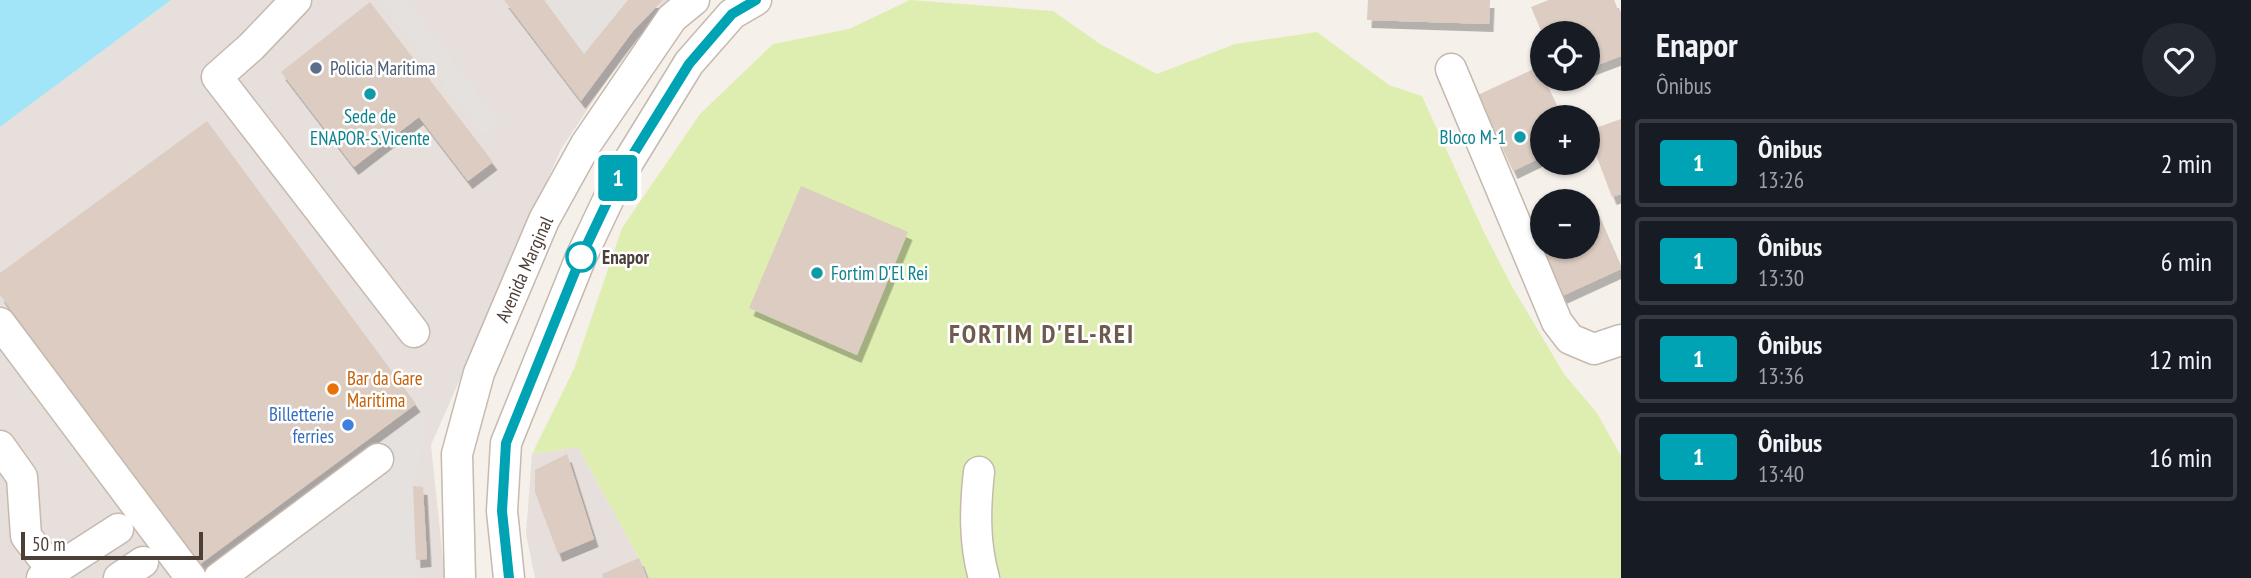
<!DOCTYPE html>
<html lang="pt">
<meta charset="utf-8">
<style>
body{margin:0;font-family:"PT Sans Narrow",sans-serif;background:#242831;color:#f1f3f6;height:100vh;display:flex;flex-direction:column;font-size:26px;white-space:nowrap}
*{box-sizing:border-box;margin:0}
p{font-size:23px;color:#9ea1a6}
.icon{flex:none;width:38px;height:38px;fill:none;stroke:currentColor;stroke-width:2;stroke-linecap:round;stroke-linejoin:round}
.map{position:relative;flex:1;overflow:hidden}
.side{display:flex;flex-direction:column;background:#171b24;width:630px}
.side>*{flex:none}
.badge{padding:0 14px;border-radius:5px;font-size:24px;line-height:46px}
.buttons{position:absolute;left:1530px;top:21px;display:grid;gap:14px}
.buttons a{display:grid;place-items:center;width:70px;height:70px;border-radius:50%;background:#171b24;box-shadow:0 2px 5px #0004;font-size:35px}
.scale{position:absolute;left:21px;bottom:18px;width:182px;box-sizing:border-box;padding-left:7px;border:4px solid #4c3f37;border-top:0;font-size:19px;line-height:24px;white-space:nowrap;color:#4c3f37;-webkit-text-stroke:5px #fff;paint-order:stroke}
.map>.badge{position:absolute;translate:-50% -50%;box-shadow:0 0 0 4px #fff}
.round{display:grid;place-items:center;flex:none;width:74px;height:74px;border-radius:37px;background:#242831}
.headline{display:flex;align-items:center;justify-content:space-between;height:119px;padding:0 35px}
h1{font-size:33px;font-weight:600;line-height:52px}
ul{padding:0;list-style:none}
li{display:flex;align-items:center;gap:21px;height:88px;margin:0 14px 10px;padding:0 21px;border:4px solid #363941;border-radius:7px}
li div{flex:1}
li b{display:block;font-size:26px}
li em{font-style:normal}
li .badge{min-width:77px;font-weight:700;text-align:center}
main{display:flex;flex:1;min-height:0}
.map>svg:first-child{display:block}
.industrial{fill:#e6dfdb}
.green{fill:#deeeb0}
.parking{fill:#e5e1df}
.water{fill:#a2e5f8}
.building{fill:#dcccc1;filter:url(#shadow)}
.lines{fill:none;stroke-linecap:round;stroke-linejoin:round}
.minor-casing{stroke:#c6b9ae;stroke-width:33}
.minor{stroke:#fff;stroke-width:30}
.line-casing{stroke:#fff;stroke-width:16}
.line{stroke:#00a3b4;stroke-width:10}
.service-dot{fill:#5c6f8a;stroke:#fff;stroke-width:2.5}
.culture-dot{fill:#0f9aa8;stroke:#fff;stroke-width:2.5}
.stop-dot{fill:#fff;stroke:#00a3b4;stroke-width:3.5}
.food-dot{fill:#e8710a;stroke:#fff;stroke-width:2.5}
.shop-dot{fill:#3f7fe0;stroke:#fff;stroke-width:2.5}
.labels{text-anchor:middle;stroke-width:5;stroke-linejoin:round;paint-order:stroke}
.service-label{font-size:19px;fill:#4e5e75;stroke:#fff;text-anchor:start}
.culture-label{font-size:19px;fill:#0d838f;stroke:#fff}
.stop-label{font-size:19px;font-weight:bold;fill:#4c3f37;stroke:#fff;text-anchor:start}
.street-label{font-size:19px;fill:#4c3f37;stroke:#fff}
.food-label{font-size:19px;fill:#c56008;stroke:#fff;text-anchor:start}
.shop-label{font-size:19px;fill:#366cbe;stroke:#fff;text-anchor:end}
.district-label{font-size:26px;font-weight:bold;letter-spacing:2px;fill:#6f5b4d;stroke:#fff}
</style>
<main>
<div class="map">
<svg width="1621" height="578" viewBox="0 0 1621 578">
<defs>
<filter id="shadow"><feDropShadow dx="4.5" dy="8" stdDeviation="0" flood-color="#0004"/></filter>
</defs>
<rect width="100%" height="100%" fill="#f6f0ea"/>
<g class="industrial">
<polygon points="171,0 674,0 623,56 561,149 431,445 445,578 0,578 0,127"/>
<polygon points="578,447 650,578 535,578 526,534 532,454"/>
</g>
<polygon class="green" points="910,0 1053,11 1100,44 1157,74 1235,44 1317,32 1389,85 1422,96 1483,230 1510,283 1564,374 1597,413 1621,456 1621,578 650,578 578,447 532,454 574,369 622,228 700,114 773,44 849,29"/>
<g class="parking">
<polygon points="378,0 406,0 501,123 483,136"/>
<polygon points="544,0 628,0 584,54"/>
<polygon points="427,410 419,467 413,486 416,560 419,578 202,578"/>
</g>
<polygon class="water" points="0,0 171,0 0,127"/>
<g class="building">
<polygon points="504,0 544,0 584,54 628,0 663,0 633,31 581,101"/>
<polygon points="1368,0 1490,0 1489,24 1367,20"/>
<polygon points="1549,0 1614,0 1621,17 1621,56 1587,69 1587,33 1542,33 1531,7"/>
<polygon points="370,2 493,162 468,181 419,117 354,167 281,72"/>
<polygon points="1538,67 1561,117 1542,117 1542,157 1513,171 1478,95"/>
<polygon points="1621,119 1621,194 1612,197 1587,131"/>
<polygon points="207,121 416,404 199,565 0,295 0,273"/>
<polygon points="801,186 908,232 857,355 749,308"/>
<polygon points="1592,202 1621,269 1562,296 1532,229 1542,224 1542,247 1587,247 1587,204"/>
<polygon points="567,454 594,539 558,554 535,492 535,470"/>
<polygon points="413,486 423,487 427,559 416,560"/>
<polygon points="639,558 647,578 603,578 602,574"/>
</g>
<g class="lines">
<g class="minor-casing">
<g id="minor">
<polyline points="296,0 251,47 217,77 414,332"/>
<polyline points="1451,69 1557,322 1570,339 1594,349 1621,340"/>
<polyline points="0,323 191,578"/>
<polyline points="0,446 22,477 26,536 53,571"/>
<path d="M979 472C975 508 974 543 984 578"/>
<polyline points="42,578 118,529"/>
<polyline points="119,578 143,562"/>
<polyline points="219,578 378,459"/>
<polyline points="460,578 457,454 479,373 544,220 586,144 672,18 694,0"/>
<polyline points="509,578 502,511 506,443 581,257 619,177 689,63 732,14 756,0"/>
</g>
</g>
<use href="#minor" class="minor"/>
</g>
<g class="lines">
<g class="line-casing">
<polyline id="line" points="509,578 502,511 506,443 581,257 619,177 689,64 732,14 756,0"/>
</g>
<use href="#line" class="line"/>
</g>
<circle class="service-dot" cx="316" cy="68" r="7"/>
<g class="culture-dot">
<circle cx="370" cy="94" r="7"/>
<circle cx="1520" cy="137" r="7"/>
<circle cx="817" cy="273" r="7"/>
</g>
<circle class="stop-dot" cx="581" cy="257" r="14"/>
<circle class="food-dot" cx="333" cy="389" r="7"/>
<circle class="shop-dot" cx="348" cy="425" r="7"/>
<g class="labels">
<g class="service-label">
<text x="330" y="75">Policia Maritima</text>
</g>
<g class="culture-label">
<text x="370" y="123">Sede de<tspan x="370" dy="22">ENAPOR-S.Vicente</tspan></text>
<text x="1506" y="144" text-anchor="end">Bloco M-1</text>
<text x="831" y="280" text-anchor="start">Fortim D'El Rei</text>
</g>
<g class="stop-label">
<text x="602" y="264">Enapor</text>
</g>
<g class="street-label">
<text transform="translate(524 269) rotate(-66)" y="7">Avenida Marginal</text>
</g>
<g class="food-label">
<text x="347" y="385">Bar da Gare<tspan x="347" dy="22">Maritima</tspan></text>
</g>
<g class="shop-label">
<text x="334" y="421">Billetterie<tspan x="334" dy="22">ferries</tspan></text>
</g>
<g class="district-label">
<text x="1042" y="343">FORTIM D'EL-REI</text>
</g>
</g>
</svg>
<div class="buttons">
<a><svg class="icon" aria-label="locate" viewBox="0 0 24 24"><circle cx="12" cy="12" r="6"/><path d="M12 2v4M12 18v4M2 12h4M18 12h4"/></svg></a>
<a>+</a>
<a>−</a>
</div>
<div class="scale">50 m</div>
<b class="badge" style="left:618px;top:178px;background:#00a3b4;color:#fff">1</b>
</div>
<section class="side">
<div class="headline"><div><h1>Enapor</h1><p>Ônibus</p></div><a class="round"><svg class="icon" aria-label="heart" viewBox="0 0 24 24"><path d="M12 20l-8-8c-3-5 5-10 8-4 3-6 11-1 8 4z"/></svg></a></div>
<ul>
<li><span class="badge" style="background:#00a3b4;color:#fff">1</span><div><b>Ônibus</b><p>13:26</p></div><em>2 min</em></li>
<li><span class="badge" style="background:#00a3b4;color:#fff">1</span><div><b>Ônibus</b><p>13:30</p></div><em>6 min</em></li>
<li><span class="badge" style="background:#00a3b4;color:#fff">1</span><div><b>Ônibus</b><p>13:36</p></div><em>12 min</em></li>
<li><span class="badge" style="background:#00a3b4;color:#fff">1</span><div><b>Ônibus</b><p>13:40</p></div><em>16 min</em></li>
</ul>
</section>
</main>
